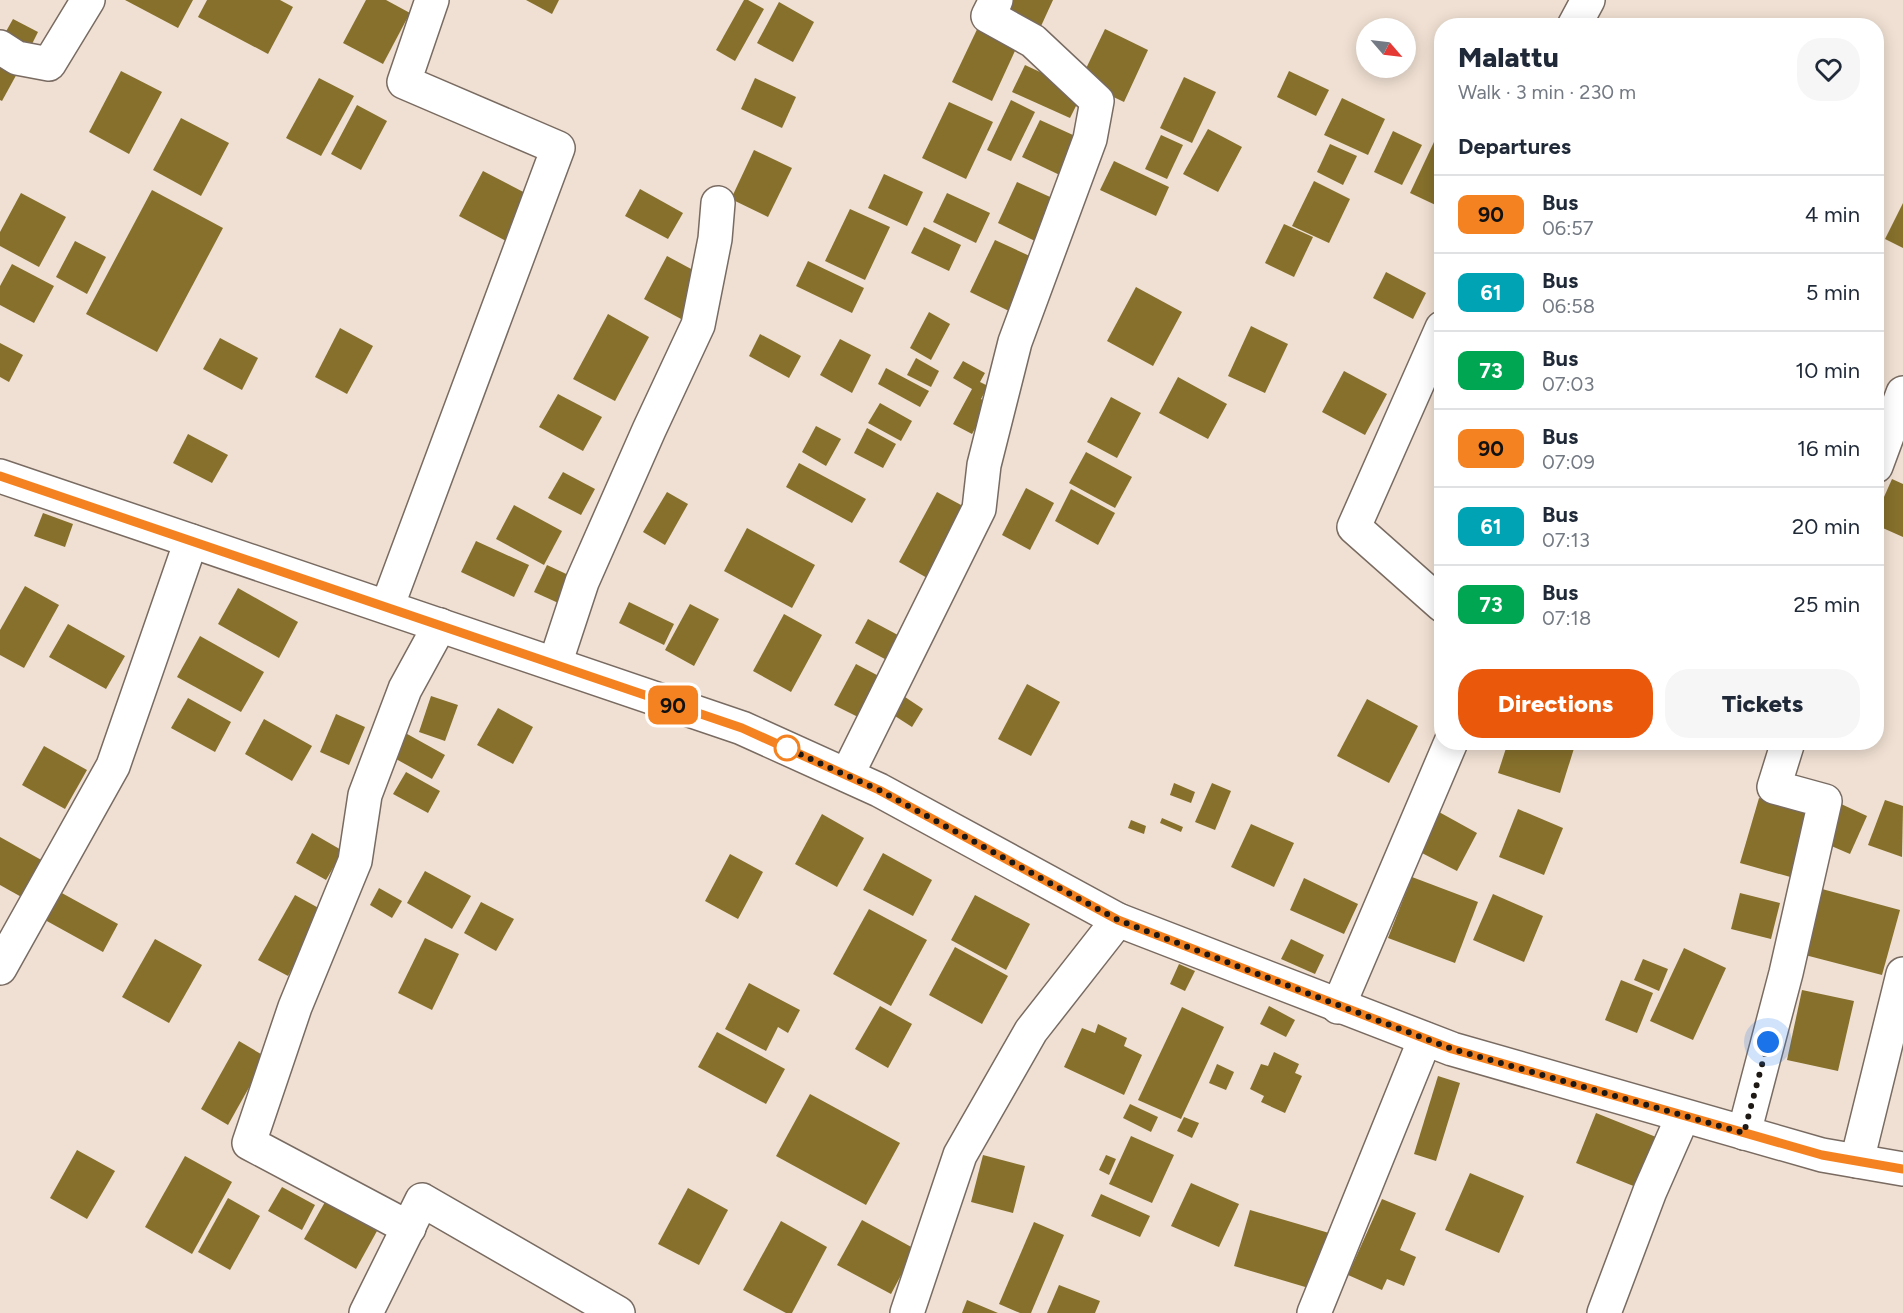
<!DOCTYPE html>
<meta charset="utf-8">
<style>
body{margin:0;font-family:Figtree,sans-serif;background:#f6f6f7;color:#1f2937;height:100vh;display:flex;flex-direction:column;font-size:22px;white-space:nowrap}
*{box-sizing:border-box;margin:0}
p{font-size:20px;color:#747a83}
.icon{flex:none;width:33px;height:33px;fill:none;stroke:currentColor;stroke-width:2;stroke-linecap:round;stroke-linejoin:round}
.map{position:relative;flex:1;overflow:hidden}
.panel{position:absolute;left:1434px;top:18px;width:450px;height:732px;display:flex;flex-direction:column;background:#fff;border-radius:24px;box-shadow:0 3px 15px #0003}
.panel>*{flex:none}
.badge{padding:0 12px;border-radius:9px;font-size:21px;line-height:39px}
.needle{width:39px;rotate:118deg}
.buttons{position:absolute;left:1356px;top:18px;display:grid;gap:12px}
.buttons a{display:grid;place-items:center;width:60px;height:60px;border-radius:50%;background:#fff;box-shadow:0 3px 15px #0003;font-size:30px}
.you{position:absolute;width:30px;height:30px;margin:-15px;border:4px solid #fff;border-radius:50%;background:#1a73e8;box-shadow:0 0 0 9px #1a73e833}
.map>.badge{position:absolute;translate:-50% -50%;box-shadow:0 0 0 3px #fff}
h2{padding:0 24px;font-size:22px;line-height:54px}
.round{display:grid;place-items:center;flex:none;width:63px;height:63px;border-radius:24px;background:#f6f6f7}
.head{display:flex;align-items:center;justify-content:space-between;height:102px;padding:0 24px}
h1{font-size:28px;font-weight:800;line-height:45px}
.button{display:flex;gap:12px;margin-top:auto;padding:12px 24px}
.button a{flex:1;height:69px;border-radius:24px;background:#ea580c;color:#fff;font-size:24px;font-weight:800;line-height:69px;text-align:center}
.button a+a{background:#f6f6f7;color:#1f2937}
ul{padding:0;list-style:none}
li{display:flex;align-items:center;gap:18px;height:78px;padding:0 24px;border-top:2px solid #e0e1e3}
li div{flex:1}
li b{display:block;font-size:22px}
li em{font-style:normal}
li .badge{min-width:66px;font-weight:700;text-align:center}
.map>svg:first-child{display:block}
.building{fill:#86702c}
.lines{fill:none;stroke-linecap:round;stroke-linejoin:round}
.street-casing{stroke:#796b61;stroke-width:36}
.secondary-casing{stroke:#796b61;stroke-width:36}
.street{stroke:#fff;stroke-width:33}
.secondary{stroke:#fff;stroke-width:33}
.line-casing{stroke:#fff;stroke-width:14}
.line{stroke:#f58220;stroke-width:9}
.walk{stroke:#1e1814;stroke-width:6;stroke-dasharray:0 10.8}
.stop-dot{fill:#fff;stroke:#f58220;stroke-width:3}
</style>
<div class="map">
<svg width="1903" height="1313" viewBox="0 0 1903 1313">
<rect width="100%" height="100%" fill="#f0e0d3"/>
<g class="building">
<polygon points="125,0 193,0 178,28"/>
<polygon points="207,0 280,0 293,7 268,54 198,17"/>
<polygon points="366,0 386,0 410,13 383,64 343,43"/>
<polygon points="526,0 559,0 552,14"/>
<polygon points="744,0 748,0 764,9 735,61 716,50"/>
<polygon points="1006,0 1053,0 1036,37 997,19"/>
<polygon points="779,2 814,22 793,62 757,43"/>
<polygon points="13,19 38,32 26,56 0,42"/>
<polygon points="981,21 1020,40 992,101 952,82"/>
<polygon points="1105,29 1148,50 1124,102 1080,81"/>
<polygon points="0,60 19,70 2,101 0,100"/>
<polygon points="1025,65 1083,92 1070,118 1012,92"/>
<polygon points="121,71 162,92 129,154 89,132"/>
<polygon points="1289,71 1329,90 1316,116 1277,97"/>
<polygon points="1184,77 1216,92 1192,143 1160,128"/>
<polygon points="319,78 354,96 321,156 286,138"/>
<polygon points="755,78 796,97 782,128 741,109"/>
<polygon points="1342,98 1385,119 1368,155 1324,135"/>
<polygon points="1011,100 1035,112 1011,161 987,150"/>
<polygon points="949,102 993,122 966,179 922,158"/>
<polygon points="357,105 387,121 361,170 331,154"/>
<polygon points="181,118 229,143 201,196 153,170"/>
<polygon points="1040,120 1084,140 1066,178 1022,157"/>
<polygon points="1208,129 1242,147 1218,192 1183,174"/>
<polygon points="1393,131 1422,145 1402,185 1374,172"/>
<polygon points="1161,135 1183,145 1167,179 1145,169"/>
<polygon points="1434,142 1442,145 1442,208 1410,193"/>
<polygon points="1330,144 1357,156 1343,185 1317,172"/>
<polygon points="754,150 792,168 768,217 731,199"/>
<polygon points="1114,161 1169,187 1156,216 1100,190"/>
<polygon points="483,171 531,196 506,241 459,216"/>
<polygon points="884,174 923,192 907,226 868,208"/>
<polygon points="1314,181 1350,199 1329,243 1292,226"/>
<polygon points="1017,182 1059,201 1039,243 998,223"/>
<polygon points="640,189 683,213 668,239 625,216"/>
<polygon points="152,190 223,228 157,352 86,314"/>
<polygon points="21,193 66,217 39,267 0,246 0,232"/>
<polygon points="947,193 990,213 976,243 933,222"/>
<polygon points="1903,203 1903,248 1885,239"/>
<polygon points="850,209 890,227 865,280 825,261"/>
<polygon points="1284,224 1313,237 1294,277 1265,263"/>
<polygon points="924,227 961,245 949,271 911,253"/>
<polygon points="995,240 1034,258 1009,311 970,292"/>
<polygon points="75,241 106,257 87,294 56,277"/>
<polygon points="667,256 706,277 683,320 644,299"/>
<polygon points="808,261 864,288 852,313 796,286"/>
<polygon points="12,264 54,286 34,323 0,305 0,286"/>
<polygon points="1386,272 1426,293 1413,319 1373,298"/>
<polygon points="1136,287 1182,312 1153,366 1107,341"/>
<polygon points="929,312 950,324 931,360 910,348"/>
<polygon points="608,314 649,337 615,401 573,379"/>
<polygon points="1251,326 1288,344 1265,393 1228,376"/>
<polygon points="340,328 373,346 347,394 315,377"/>
<polygon points="760,334 801,356 789,378 749,356"/>
<polygon points="220,338 258,358 242,390 203,369"/>
<polygon points="840,339 871,355 852,393 820,375"/>
<polygon points="0,343 23,355 9,382 0,377"/>
<polygon points="916,358 939,371 931,387 907,375"/>
<polygon points="963,361 985,373 980,382 988,386 981,399 989,404 972,434 953,424 972,389 953,378"/>
<polygon points="886,368 929,391 920,407 878,384"/>
<polygon points="1344,371 1387,394 1365,435 1322,412"/>
<polygon points="1178,377 1227,404 1208,439 1159,413"/>
<polygon points="558,394 602,417 583,451 539,427"/>
<polygon points="1111,397 1141,413 1117,458 1087,442"/>
<polygon points="880,403 912,421 901,441 868,423"/>
<polygon points="816,426 841,439 826,466 802,452"/>
<polygon points="867,428 896,444 883,468 854,453"/>
<polygon points="188,434 228,455 212,483 173,463"/>
<polygon points="1086,452 1132,477 1115,508 1069,483"/>
<polygon points="799,463 866,499 852,523 786,487"/>
<polygon points="563,472 595,489 581,515 548,498"/>
<polygon points="1892,479 1903,484 1903,537 1876,525 1876,515"/>
<polygon points="1026,488 1054,503 1030,550 1002,535"/>
<polygon points="1071,489 1115,513 1098,545 1055,521"/>
<polygon points="667,492 688,504 665,545 643,532"/>
<polygon points="937,492 974,512 936,583 899,562"/>
<polygon points="514,505 562,531 544,565 496,539"/>
<polygon points="43,513 73,524 65,547 34,536"/>
<polygon points="747,528 815,565 792,608 724,571"/>
<polygon points="476,541 529,565 514,597 461,572"/>
<polygon points="547,565 577,579 565,606 534,592"/>
<polygon points="25,586 59,605 24,668 0,655 0,630"/>
<polygon points="238,588 298,622 279,658 218,624"/>
<polygon points="629,602 674,624 664,645 619,623"/>
<polygon points="690,604 719,619 694,666 665,650"/>
<polygon points="784,614 822,635 791,692 753,671"/>
<polygon points="868,619 909,641 896,665 855,643"/>
<polygon points="68,624 125,656 106,689 49,657"/>
<polygon points="200,636 264,672 241,712 177,677"/>
<polygon points="856,664 892,683 870,723 834,705"/>
<polygon points="1027,684 1060,702 1031,756 998,739"/>
<polygon points="893,689 923,709 912,727 881,707"/>
<polygon points="431,696 458,705 445,741 419,732"/>
<polygon points="188,698 231,722 215,752 171,728"/>
<polygon points="1367,699 1418,726 1389,783 1337,756"/>
<polygon points="498,708 533,727 513,764 477,745"/>
<polygon points="336,714 365,727 349,765 320,752"/>
<polygon points="264,719 312,746 292,781 245,754"/>
<polygon points="400,730 445,755 432,779 387,754"/>
<polygon points="1508,742 1576,742 1560,793 1498,773"/>
<polygon points="44,746 87,770 65,809 22,785"/>
<polygon points="406,772 440,791 428,813 393,794"/>
<polygon points="1174,783 1195,792 1191,803 1170,795"/>
<polygon points="1212,783 1231,791 1215,830 1195,822"/>
<polygon points="1759,798 1820,815 1801,880 1740,863"/>
<polygon points="1885,800 1903,806 1902,857 1868,845"/>
<polygon points="1839,803 1867,816 1850,854 1822,842"/>
<polygon points="1518,809 1563,828 1544,875 1499,857"/>
<polygon points="1439,812 1477,833 1457,871 1418,851"/>
<polygon points="822,814 864,838 837,887 795,864"/>
<polygon points="1162,818 1183,827 1181,832 1160,823"/>
<polygon points="1131,820 1146,826 1144,834 1128,828"/>
<polygon points="1251,824 1294,843 1274,887 1231,867"/>
<polygon points="312,833 343,851 326,880 296,863"/>
<polygon points="0,837 45,862 25,899 0,885"/>
<polygon points="883,853 932,880 913,916 863,890"/>
<polygon points="730,854 763,872 738,919 705,901"/>
<polygon points="425,871 471,896 452,929 407,903"/>
<polygon points="1412,877 1478,902 1455,963 1388,938"/>
<polygon points="1304,878 1358,904 1344,934 1290,910"/>
<polygon points="379,888 402,901 392,918 370,905"/>
<polygon points="1822,889 1900,910 1882,975 1805,955"/>
<polygon points="60,892 118,924 103,952 45,920"/>
<polygon points="1740,893 1780,903 1771,939 1731,929"/>
<polygon points="1493,894 1543,916 1524,962 1473,940"/>
<polygon points="295,895 324,911 288,976 258,960"/>
<polygon points="975,895 1030,924 1006,970 951,940"/>
<polygon points="481,902 514,919 496,951 464,933"/>
<polygon points="869,909 927,940 891,1006 833,974"/>
<polygon points="425,938 459,954 432,1010 398,993"/>
<polygon points="155,939 202,965 169,1023 122,997"/>
<polygon points="1291,939 1324,955 1315,974 1281,959"/>
<polygon points="955,947 1008,976 982,1024 929,995"/>
<polygon points="1684,948 1726,968 1693,1040 1650,1021"/>
<polygon points="1643,959 1668,969 1659,991 1634,980"/>
<polygon points="1179,964 1195,971 1185,991 1170,984"/>
<polygon points="1621,980 1653,993 1637,1033 1605,1020"/>
<polygon points="749,983 800,1010 788,1033 778,1027 766,1051 725,1029"/>
<polygon points="1802,990 1854,1001 1838,1071 1787,1060"/>
<polygon points="880,1006 912,1024 888,1068 855,1049"/>
<polygon points="1269,1006 1295,1020 1286,1037 1260,1024"/>
<polygon points="1182,1007 1224,1027 1181,1119 1138,1100"/>
<polygon points="1098,1024 1127,1038 1124,1046 1142,1055 1124,1095 1064,1067 1082,1028 1095,1033"/>
<polygon points="717,1032 785,1069 766,1104 698,1067"/>
<polygon points="239,1041 266,1057 228,1125 201,1109"/>
<polygon points="1274,1052 1299,1064 1295,1073 1302,1076 1285,1113 1261,1102 1264,1096 1250,1089 1261,1064 1268,1066"/>
<polygon points="1217,1064 1234,1072 1226,1090 1209,1083"/>
<polygon points="1438,1076 1460,1083 1436,1161 1414,1154"/>
<polygon points="810,1094 900,1143 866,1205 776,1156"/>
<polygon points="1130,1104 1158,1117 1151,1132 1123,1118"/>
<polygon points="1596,1113 1656,1137 1636,1187 1576,1163"/>
<polygon points="1184,1117 1199,1123 1192,1138 1177,1131"/>
<polygon points="1131,1136 1174,1155 1152,1203 1109,1184"/>
<polygon points="77,1150 115,1171 87,1219 50,1198"/>
<polygon points="983,1155 1025,1166 1013,1213 971,1202"/>
<polygon points="1106,1155 1116,1159 1109,1175 1099,1170"/>
<polygon points="185,1156 232,1182 192,1254 145,1227"/>
<polygon points="1470,1173 1524,1196 1499,1253 1445,1230"/>
<polygon points="1191,1183 1239,1204 1219,1247 1171,1226"/>
<polygon points="282,1187 315,1205 302,1230 268,1211"/>
<polygon points="688,1188 728,1210 699,1265 658,1244"/>
<polygon points="1101,1194 1150,1216 1140,1237 1091,1216"/>
<polygon points="228,1198 260,1216 230,1270 198,1252"/>
<polygon points="1382,1199 1416,1213 1400,1250 1416,1257 1404,1286 1387,1279 1382,1290 1348,1275"/>
<polygon points="325,1202 377,1231 356,1269 304,1239"/>
<polygon points="1250,1210 1329,1233 1312,1289 1234,1266"/>
<polygon points="862,1220 915,1249 891,1294 837,1265"/>
<polygon points="781,1221 827,1247 792,1313 786,1313 743,1290"/>
<polygon points="1034,1222 1064,1235 1031,1313 1020,1313 999,1304"/>
<polygon points="1059,1285 1100,1301 1095,1313 1047,1313"/>
<polygon points="967,1300 998,1313 962,1313"/>
</g>
<g class="lines">
<g class="street-casing">
<g id="street">
<polyline points="1574,26 1588,0"/>
<polyline points="0,47 17,58 49,64 88,0"/>
<polyline points="1442,328 1354,527 1442,605"/>
<polyline points="1876,466 1903,393"/>
<polyline points="387,607 558,148 404,82 432,0"/>
<polyline points="555,664 582,582 649,430 698,325 715,239 718,203"/>
<polyline points="847,775 979,509 984,465 1015,342 1090,139 1097,101 1033,41 988,16 996,0"/>
<polyline points="0,968 113,766 191,541"/>
<polyline points="1338,1007 1451,742"/>
<polyline points="1744,1133 1786,973 1825,801 1774,787 1788,742"/>
<polyline points="1857,1161 1903,974"/>
<polyline points="409,1228 249,1143 295,1007 355,861 365,795 405,689 440,625"/>
<polyline points="366,1313 422,1200 618,1313"/>
<polyline points="907,1313 960,1155 1031,1031 1118,920"/>
<polyline points="1314,1313 1425,1039"/>
<polyline points="1604,1313 1650,1191 1683,1116"/>
</g>
</g>
<g class="secondary-casing">
<polyline id="secondary" points="0,476 742,728 879,790 1118,920 1452,1049 1822,1155 1903,1169"/>
</g>
<use href="#street" class="street"/>
<use href="#secondary" class="secondary"/>
</g>
<g class="lines">
<g class="line-casing">
<polyline id="line" points="0,476 742,728 879,790 1118,920 1452,1049 1822,1155 1903,1169"/>
</g>
<use href="#line" class="line"/>
<polyline class="walk" points="787,748 784,747 879,790 1118,920 1452,1049 1744,1133 1768,1042"/>
</g>
<circle class="stop-dot" cx="787" cy="748" r="12"/>
</svg>
<div class="buttons">
<a><svg class="needle" viewBox="-14 -14 28 28"><path d="M0-13l5 13h-10z" fill="#e53935"/><path d="M0 13l5-13h-10z" fill="#747a83"/></svg></a>
</div>
<div class="you" style="left:1768px;top:1042px"></div>
<b class="badge" style="left:673px;top:705px;background:#f58220;color:#111">90</b>
<section class="panel">
<div class="head"><div><h1>Malattu</h1><p>Walk · 3 min · 230 m</p></div><a class="round"><svg class="icon" aria-label="heart" viewBox="0 0 24 24"><path d="M12 20l-8-8c-3-5 5-10 8-4 3-6 11-1 8 4z"/></svg></a></div>
<h2>Departures</h2>
<ul>
<li><span class="badge" style="background:#f58220;color:#111">90</span><div><b>Bus</b><p>06:57</p></div><em>4 min</em></li>
<li><span class="badge" style="background:#00a3b4;color:#fff">61</span><div><b>Bus</b><p>06:58</p></div><em>5 min</em></li>
<li><span class="badge" style="background:#00a651;color:#fff">73</span><div><b>Bus</b><p>07:03</p></div><em>10 min</em></li>
<li><span class="badge" style="background:#f58220;color:#111">90</span><div><b>Bus</b><p>07:09</p></div><em>16 min</em></li>
<li><span class="badge" style="background:#00a3b4;color:#fff">61</span><div><b>Bus</b><p>07:13</p></div><em>20 min</em></li>
<li><span class="badge" style="background:#00a651;color:#fff">73</span><div><b>Bus</b><p>07:18</p></div><em>25 min</em></li>
</ul>
<div class="button"><a>Directions</a><a>Tickets</a></div>
</section>
</div>
